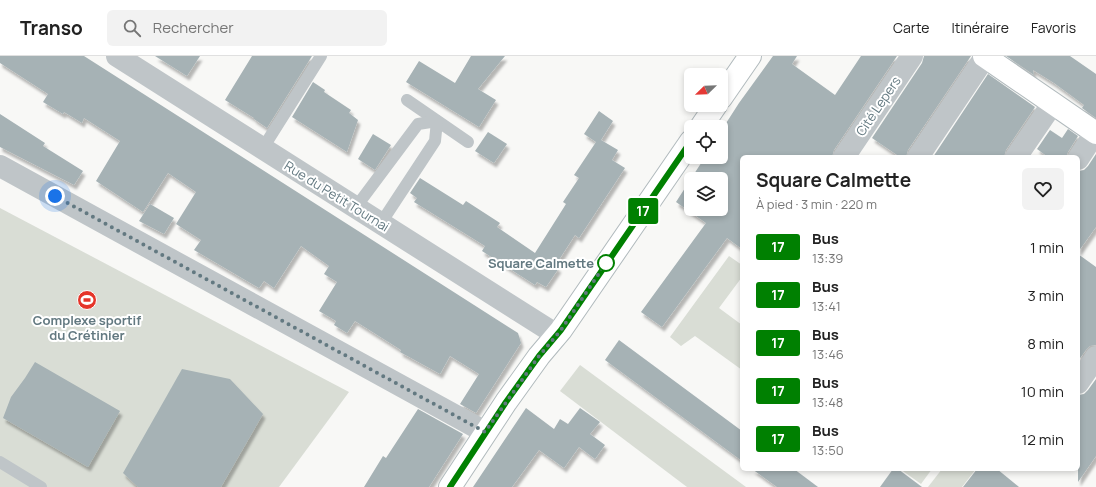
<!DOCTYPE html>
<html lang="fr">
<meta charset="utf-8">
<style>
body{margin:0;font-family:Manrope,sans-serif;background:#f2f2f2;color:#222;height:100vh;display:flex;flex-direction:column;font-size:15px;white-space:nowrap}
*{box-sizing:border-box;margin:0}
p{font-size:13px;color:#767676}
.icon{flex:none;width:22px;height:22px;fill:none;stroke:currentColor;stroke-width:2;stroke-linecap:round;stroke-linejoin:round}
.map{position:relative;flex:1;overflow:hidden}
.details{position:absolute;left:740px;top:99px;width:340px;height:316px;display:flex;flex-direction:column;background:#fff;border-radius:6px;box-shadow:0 2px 6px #0003}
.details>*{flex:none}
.badge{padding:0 8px;border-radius:3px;font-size:14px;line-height:26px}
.needle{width:26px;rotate:247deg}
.tools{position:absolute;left:684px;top:12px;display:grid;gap:8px}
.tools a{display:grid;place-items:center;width:44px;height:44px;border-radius:6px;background:#fff;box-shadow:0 2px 6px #0003;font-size:20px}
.you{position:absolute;width:20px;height:20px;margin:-10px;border:3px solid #fff;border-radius:50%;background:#1a73e8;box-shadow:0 0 0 6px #1a73e833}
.map>.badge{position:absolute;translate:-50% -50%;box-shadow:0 0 0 2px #fff}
.round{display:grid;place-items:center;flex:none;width:42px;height:42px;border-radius:6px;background:#f2f2f2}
.head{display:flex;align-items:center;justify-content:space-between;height:68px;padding:0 16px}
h1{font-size:19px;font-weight:700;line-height:30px}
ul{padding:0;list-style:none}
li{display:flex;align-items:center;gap:12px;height:48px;padding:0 16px}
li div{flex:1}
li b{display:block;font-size:15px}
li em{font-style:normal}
li .badge{min-width:44px;font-weight:700;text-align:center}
header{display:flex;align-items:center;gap:24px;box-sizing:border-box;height:56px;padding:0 20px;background:#fff;border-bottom:1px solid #e0e0e0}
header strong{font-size:19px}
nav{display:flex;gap:22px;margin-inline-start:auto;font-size:14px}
.search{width:280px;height:36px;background:#f2f2f2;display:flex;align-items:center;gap:10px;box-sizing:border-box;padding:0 14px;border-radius:6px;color:#767676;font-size:15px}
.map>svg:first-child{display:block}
.green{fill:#d9ddd5}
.building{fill:#a6b2b5;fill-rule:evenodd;filter:url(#shadow)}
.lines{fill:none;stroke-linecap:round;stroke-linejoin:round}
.secondary-casing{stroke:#b1babd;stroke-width:24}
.lane{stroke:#bfc5c8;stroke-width:12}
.street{stroke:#bfc5c8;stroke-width:22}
.secondary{stroke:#fff;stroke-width:22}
.line-casing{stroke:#fff;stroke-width:9}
.line{stroke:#008001;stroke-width:6}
.walk{stroke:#637981;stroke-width:4;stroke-dasharray:0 7.2}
.stop-dot{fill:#fff;stroke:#008001;stroke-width:2}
.labels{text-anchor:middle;stroke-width:4;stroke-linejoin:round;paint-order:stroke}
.street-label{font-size:13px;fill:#637981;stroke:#fff}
.stop-label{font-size:13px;font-weight:bold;fill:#637981;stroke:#fff;text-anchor:end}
.poi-label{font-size:13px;font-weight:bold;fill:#637981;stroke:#fff}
</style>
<header>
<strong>Transo</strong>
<div class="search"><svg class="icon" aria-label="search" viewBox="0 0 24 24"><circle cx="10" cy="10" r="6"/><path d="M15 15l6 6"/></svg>Rechercher</div>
<nav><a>Carte</a><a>Itinéraire</a><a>Favoris</a></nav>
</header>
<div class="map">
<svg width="1096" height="431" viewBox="0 0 1096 431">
<defs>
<filter id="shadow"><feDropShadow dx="2.5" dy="4.5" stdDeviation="1" flood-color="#0004"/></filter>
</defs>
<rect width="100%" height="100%" fill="#f8f8f6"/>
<g class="green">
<polygon points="0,152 349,336 279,431 0,431"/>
<polygon points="729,200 742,209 742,221 719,252 742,269 742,314 695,280 681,290 670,281"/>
<polygon points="580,309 746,431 687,431 560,335"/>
<polygon points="900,413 932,413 921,428"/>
<polygon points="942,413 976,413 962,431 928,431"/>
</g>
<g class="building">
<polygon points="0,0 84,0 518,277 521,287 476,357 460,348 479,318 450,300 440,318 400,296 401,294 355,265 347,277 334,269 336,265 319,255 337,226 324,218 329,210 301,190 274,232 264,225 259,232 194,194 201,184 176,168 196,136 168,117 143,156 96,125 120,85 84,62 82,67 64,56 63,58 43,46 48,38 0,7"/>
<polygon points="155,0 200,0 187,20"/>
<polygon points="252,0 312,0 267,72 254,63 254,62 225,44"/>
<polygon points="471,0 505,0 478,33 496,44 479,71 406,26 419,5 455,27"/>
<path d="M773 0H797L792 8 835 39 861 0H897L834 94 832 101H742V193L727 182 662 271 641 256 706 167 676 146 705 101H721V75L739 47ZM691 123H721V153H691Z"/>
<polygon points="924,0 971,0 908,94 906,101 900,101 872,82 922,7"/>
<polygon points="1006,0 1070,0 1096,18 1096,62 1082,52 1084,49 1054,27 1033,14 1034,19"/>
<polygon points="988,18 1035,51 1006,94 1004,101 933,101"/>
<polygon points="313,26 325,34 324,36 351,54 349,57 358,64 347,96 292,61"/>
<polygon points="599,55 613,65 601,84 618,94 612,104 625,112 579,182 575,179 555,210 559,212 546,231 537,226 535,229 482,195 485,190 414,146 417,142 410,137 420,122 463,149 466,145 500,167 497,171 535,197 566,148 563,146 579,122 574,119 596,86 584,78"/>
<polygon points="0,58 45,87 43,90 83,115 74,129 0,91"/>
<polygon points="1068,73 1078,80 1068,96 1066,101 1048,101 1037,93 1050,74 1062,82"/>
<polygon points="488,76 507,88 494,107 475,95"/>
<polygon points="373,78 391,89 375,114 358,103"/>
<polygon points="1096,98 1096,171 1078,196 1078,115 1084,114 1088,110"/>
<polygon points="150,148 174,162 164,178 139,165"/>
<polygon points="1078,198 1096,211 1096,289 1090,290 1086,294 1078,305"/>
<polygon points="619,284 742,375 742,405 605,304"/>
<polygon points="35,306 120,355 88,411 3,362 11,341 25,322"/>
<polygon points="182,313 230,323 263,358 221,431 138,431 123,417"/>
<polygon points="1096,323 1096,400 1078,426 1078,339 1084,338 1088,334"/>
<polygon points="526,352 554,373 560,363 568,368 580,352 600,366 590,378 605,389 595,403 579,391 564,412 539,394 512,431 473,431"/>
<polygon points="418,353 463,378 429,431 364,431 383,400 386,402"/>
<polygon points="752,413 794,413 818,431 777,431"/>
<polygon points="893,413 898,413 922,431 880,431"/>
<polygon points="977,413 997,413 1019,431 963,431"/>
</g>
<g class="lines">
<g class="secondary-casing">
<g id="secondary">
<polyline points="984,0 1096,77"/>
<polyline points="721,42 750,0"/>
<polyline points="701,71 716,49"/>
<polyline points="450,431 506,346 539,300 561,274 691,85"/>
</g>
</g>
<g class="lane">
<polyline points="407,44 468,86"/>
<polyline points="263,92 321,0"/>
<polyline points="356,151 418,68 437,65 435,85 381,167"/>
<polyline points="0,406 41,431"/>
</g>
<g class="street">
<polyline points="117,0 557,279"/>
<polyline points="844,101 912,0"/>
<polyline points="918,101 985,1"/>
<polyline points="1016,101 1053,47"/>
<polyline points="1078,103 1095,77"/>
<polyline points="0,110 485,376"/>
<polyline points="1078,327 1096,301"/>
</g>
<use href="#secondary" class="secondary"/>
</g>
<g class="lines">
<g class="line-casing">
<polyline id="line" points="450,431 506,346 539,300 561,274 691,85"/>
</g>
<use href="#line" class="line"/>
<polyline class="walk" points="55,140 485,376 539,300 561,274 606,207"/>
</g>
<defs>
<g id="stadium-disc" transform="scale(1)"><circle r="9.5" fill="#e53429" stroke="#fff"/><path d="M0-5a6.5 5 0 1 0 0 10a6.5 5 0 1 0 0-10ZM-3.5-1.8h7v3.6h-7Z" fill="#fff"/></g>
</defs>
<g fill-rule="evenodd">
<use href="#stadium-disc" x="87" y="244"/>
</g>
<circle class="stop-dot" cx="606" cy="207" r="8"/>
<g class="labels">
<g class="street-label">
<text transform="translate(878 50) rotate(-56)" y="5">Cité Lepers</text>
<text transform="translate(337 140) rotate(32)" y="5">Rue du Petit Tournai</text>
</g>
<g class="stop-label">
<text x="594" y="212">Square Calmette</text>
</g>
<g class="poi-label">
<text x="87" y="269">Complexe sportif<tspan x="87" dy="15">du Crétinier</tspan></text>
</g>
</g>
</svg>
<div class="tools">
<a><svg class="needle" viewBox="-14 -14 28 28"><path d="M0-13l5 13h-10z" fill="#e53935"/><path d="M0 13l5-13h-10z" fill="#767676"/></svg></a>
<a><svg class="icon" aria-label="locate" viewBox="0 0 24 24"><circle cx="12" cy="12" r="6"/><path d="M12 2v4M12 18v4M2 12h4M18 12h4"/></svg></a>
<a><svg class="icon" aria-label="layers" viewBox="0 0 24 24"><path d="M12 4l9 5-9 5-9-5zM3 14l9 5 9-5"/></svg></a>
</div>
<div class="you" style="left:55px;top:140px"></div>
<b class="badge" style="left:643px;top:155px;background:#008001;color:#fff">17</b>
<section class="details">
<div class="head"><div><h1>Square Calmette</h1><p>À pied · 3 min · 220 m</p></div><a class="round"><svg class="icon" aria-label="heart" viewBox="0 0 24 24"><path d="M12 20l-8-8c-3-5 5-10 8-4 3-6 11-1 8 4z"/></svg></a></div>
<ul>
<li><span class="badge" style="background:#008001;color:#fff">17</span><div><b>Bus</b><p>13:39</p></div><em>1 min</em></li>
<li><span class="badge" style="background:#008001;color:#fff">17</span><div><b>Bus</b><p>13:41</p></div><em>3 min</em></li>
<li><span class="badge" style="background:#008001;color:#fff">17</span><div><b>Bus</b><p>13:46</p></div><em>8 min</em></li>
<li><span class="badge" style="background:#008001;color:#fff">17</span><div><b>Bus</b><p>13:48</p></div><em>10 min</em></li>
<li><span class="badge" style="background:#008001;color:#fff">17</span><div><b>Bus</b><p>13:50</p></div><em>12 min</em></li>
</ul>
</section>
</div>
